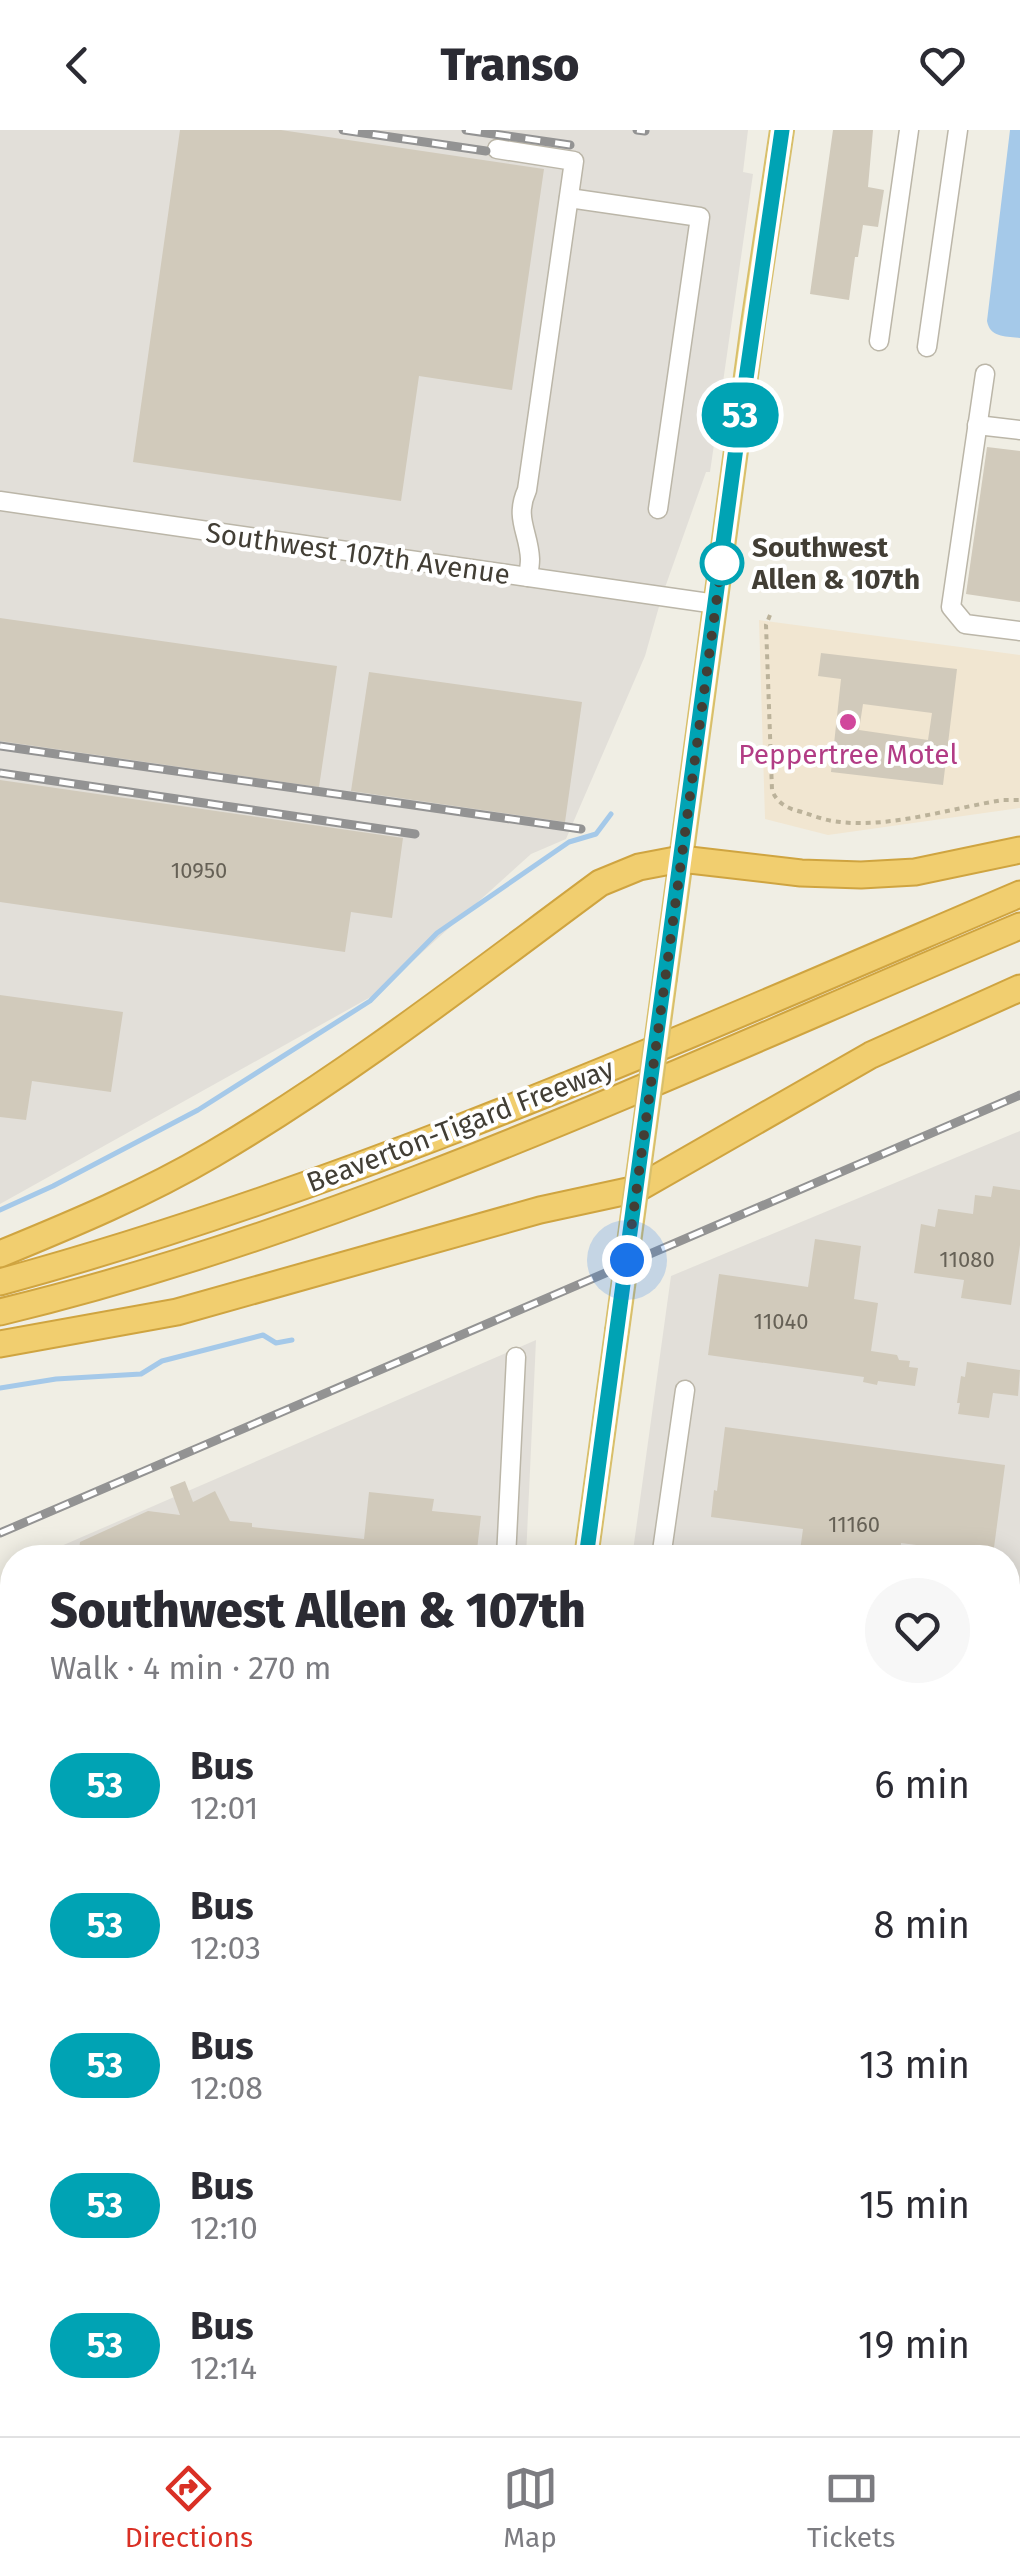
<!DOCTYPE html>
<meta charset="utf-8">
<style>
body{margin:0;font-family:"Fira Sans",sans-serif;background:#f7f7f7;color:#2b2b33;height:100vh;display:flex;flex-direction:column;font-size:38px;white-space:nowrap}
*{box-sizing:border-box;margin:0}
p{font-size:32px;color:#7c7c81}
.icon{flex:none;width:55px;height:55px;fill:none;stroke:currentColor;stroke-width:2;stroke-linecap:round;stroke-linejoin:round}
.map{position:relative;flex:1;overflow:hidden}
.drawer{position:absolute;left:0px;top:1415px;width:1020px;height:892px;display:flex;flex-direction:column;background:#fff;border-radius:40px 40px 0 0;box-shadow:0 5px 25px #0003}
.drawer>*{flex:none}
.badge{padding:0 20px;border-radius:32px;font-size:35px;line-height:65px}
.you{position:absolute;width:50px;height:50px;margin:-25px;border:8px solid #fff;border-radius:50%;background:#1a73e8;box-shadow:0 0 0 15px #1a73e833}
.map>.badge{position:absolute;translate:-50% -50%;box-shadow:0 0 0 5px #fff}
.round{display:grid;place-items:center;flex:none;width:105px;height:105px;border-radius:52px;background:#f7f7f7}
.summary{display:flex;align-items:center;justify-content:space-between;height:170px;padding:0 50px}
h1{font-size:48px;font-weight:800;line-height:75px}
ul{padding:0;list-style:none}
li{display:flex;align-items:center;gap:30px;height:140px;padding:0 50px}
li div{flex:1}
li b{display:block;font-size:38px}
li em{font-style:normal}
li .badge{min-width:110px;font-weight:700;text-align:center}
header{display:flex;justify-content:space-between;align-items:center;height:130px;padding:0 50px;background:#fff;font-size:45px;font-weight:800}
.tabs{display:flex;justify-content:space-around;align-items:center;height:140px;border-top:2px solid #e1e1e2;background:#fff;font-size:28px;color:#7c7c81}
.tabs a{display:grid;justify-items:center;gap:5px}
.tabs .active{color:#d93025}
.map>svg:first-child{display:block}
.residential{fill:#e4e0d3}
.commercial{fill:#f1e6d1}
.industrial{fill:#e2dfd9}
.water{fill:#a5c9e9}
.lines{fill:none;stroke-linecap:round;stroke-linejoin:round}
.stream{stroke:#a5c9e9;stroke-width:5}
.building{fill:#d1cabb;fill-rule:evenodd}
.minor-casing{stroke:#bbb6a8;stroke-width:21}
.major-casing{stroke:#d8bf6b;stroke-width:26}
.highway-casing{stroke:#cfa440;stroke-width:29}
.path{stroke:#bbb29a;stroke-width:4;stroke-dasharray:5 5;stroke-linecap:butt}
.minor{stroke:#fff;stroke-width:18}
.major{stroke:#f5e199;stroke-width:22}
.highway{stroke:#f1ce6f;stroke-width:25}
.rail-casing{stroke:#939393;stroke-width:9}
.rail{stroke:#fff;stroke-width:5;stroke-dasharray:15;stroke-linecap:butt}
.major-bridge-casing{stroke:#d8bf6b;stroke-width:26;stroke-linecap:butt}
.major-bridge{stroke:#f5e199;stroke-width:22}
.line-casing{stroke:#fff;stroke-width:22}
.line{stroke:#00a3b4;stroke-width:15}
.walk{stroke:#423e35;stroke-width:10;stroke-dasharray:0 18}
.stop-dot{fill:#fff;stroke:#00a3b4;stroke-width:5}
.hotel-dot{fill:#d1479c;stroke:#fff;stroke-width:4}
.labels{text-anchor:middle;stroke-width:8;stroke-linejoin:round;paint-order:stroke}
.number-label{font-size:22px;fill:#666156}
.stop-label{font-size:28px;font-weight:bold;fill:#423e35;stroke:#fff;text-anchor:start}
.street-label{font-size:28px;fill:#423e35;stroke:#fff}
.hotel-label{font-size:28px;fill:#b23c85;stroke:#fff}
</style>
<header><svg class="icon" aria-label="back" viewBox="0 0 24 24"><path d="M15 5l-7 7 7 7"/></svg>Transo<svg class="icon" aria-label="heart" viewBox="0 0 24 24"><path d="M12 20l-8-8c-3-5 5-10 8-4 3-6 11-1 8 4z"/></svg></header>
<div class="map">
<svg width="1020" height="2306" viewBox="0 0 1020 2306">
<rect width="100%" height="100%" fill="#f0eee4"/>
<g class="residential">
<polygon points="0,1461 12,1463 12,2295 446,2295 445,2306 0,2306"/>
<polygon points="1008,1898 1020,1900 1020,2306 746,2306 747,2295 1008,2295"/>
</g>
<polygon class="commercial" points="759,490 1020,525 1020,678 828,705 765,689"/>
<g class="industrial">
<polygon points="0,0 748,0 743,42 753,44 710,342 706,342 662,466 645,526 566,709 531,724 376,864 0,1074"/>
<polygon points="1020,1001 1020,1592 1008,1591 1008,1428 632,1428 671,1146"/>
<polygon points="536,1210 526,1427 50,1428 52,1420"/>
</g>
<path class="water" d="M1010 0H1020V208C1006 206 990 208 987 191Z"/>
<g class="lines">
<g class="stream">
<polyline points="0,1080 53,1056 198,980 370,871 437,803 569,712 596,704 611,684"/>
<polyline points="0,1258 56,1249 141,1244 162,1231 263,1205 276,1213 292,1210"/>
</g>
</g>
<g class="building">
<polygon points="180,0 281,0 544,39 512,260 419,246 401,371 133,332"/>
<polygon points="833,0 873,0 868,57 884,60 878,97 863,95 858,127 855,127 849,170 810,164"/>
<polygon points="987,317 1020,321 1020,472 966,464"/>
<polygon points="0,488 337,536 319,657 0,611"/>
<path d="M821 523 957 539 943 655 831 642 841 549 818 546ZM863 574 932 583 928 610 859 600Z"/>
<polygon points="369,542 582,572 565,692 351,661"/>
<polygon points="0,650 403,708 392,788 351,782 345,822 0,772"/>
<polygon points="0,865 123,882 111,962 32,951 26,990 0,987"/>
<polygon points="993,1056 1020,1060 1020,1115 1011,1175 961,1168 964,1150 914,1143 921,1094 935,1097 938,1079 973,1084 975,1065 991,1067"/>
<polygon points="815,1109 861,1116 854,1169 878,1173 871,1221 897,1225 899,1230 910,1231 909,1237 918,1238 915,1256 878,1251 877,1255 863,1252 864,1247 708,1225 719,1144 808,1157"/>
<polygon points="967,1232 1020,1240 1018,1266 993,1263 989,1288 958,1284 960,1273 957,1273 961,1246 965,1247"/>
<polygon points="725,1297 1005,1335 993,1425 901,1413 900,1428 799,1428 803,1399 711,1387 714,1360 717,1361"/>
<polygon points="185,1351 193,1372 215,1361 230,1391 252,1393 252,1397 364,1409 369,1362 434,1369 432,1381 481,1386 476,1428 78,1428 80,1412 148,1381 180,1385 170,1357"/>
</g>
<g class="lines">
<g class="minor-casing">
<g id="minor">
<path d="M497 19 574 31 527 360C514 388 529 402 530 429 530 435 529 441 528 447"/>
<polyline points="569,68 700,87 658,379"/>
<polyline points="879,211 909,0"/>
<polyline points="927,217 958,0"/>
<polyline points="985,244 951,477 965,494 1020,501"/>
<polyline points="977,295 1020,300"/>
<polyline points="0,371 716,474"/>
<polyline points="506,1428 516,1227"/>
<polyline points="661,1428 685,1260"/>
<polyline points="0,1558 12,1556"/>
<polyline points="1008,1597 1020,1591"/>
<polyline points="1008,1878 1020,1880"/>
<polyline points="1008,2225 1020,2227"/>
<polyline points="0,2280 12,2281"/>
<polyline points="109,2295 180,2306"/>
<polyline points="83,2306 85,2295"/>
<polyline points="274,2306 276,2295"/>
<polyline points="842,2306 844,2295"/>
</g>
</g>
<g class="major-casing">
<g id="major">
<polyline points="665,848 753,194 782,0"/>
<polyline points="586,1428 617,1201"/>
<polyline points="470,2306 471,2295"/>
</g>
</g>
<g class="highway-casing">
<g id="highway">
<path d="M0 1124C73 1094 145 1064 213 1024 349 944 474 846 600 753L639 737 681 729 801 743 861 745 915 742 1020 720"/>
<path d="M0 1152C352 1056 685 907 1020 764"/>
<path d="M0 1182C353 1097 687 936 1020 796"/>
<polyline points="0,1214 177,1182 540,1080 637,1059 871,925 1020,858"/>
</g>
</g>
<path class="path" d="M770 485 766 495 772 660C777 674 789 679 802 682 814 686 827 691 840 692 891 698 952 678 1003 670H1020"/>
<use href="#minor" class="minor"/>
<use href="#major" class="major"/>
<use href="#highway" class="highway"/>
<g class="rail-casing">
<g id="rail">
<polyline points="343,0 486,21"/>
<polyline points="466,0 570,15"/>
<polyline points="637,0 645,1"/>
<polyline points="0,616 581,699"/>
<polyline points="0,643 415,704"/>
<polyline points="0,1403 1020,965"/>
</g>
</g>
<use href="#rail" class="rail"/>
<g class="major-bridge-casing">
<polyline id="major-bridge" points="617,1201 665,848"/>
</g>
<use href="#major-bridge" class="major-bridge"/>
</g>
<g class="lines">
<g class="line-casing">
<polyline id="line" points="586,1428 735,325 782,0"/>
</g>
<use href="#line" class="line"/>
<polyline class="walk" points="627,1130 722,430 722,433"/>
</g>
<circle class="stop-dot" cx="722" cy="433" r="20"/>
<circle class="hotel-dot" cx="848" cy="592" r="10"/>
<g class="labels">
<g class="number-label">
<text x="199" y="748">10950</text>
<text x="967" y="1137">11080</text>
<text x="781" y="1199">11040</text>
<text x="854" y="1402">11160</text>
</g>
<g class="stop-label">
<text x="752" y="427">Southwest<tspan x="752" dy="32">Allen &amp; 107th</tspan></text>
</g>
<g class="street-label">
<text transform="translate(358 423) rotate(8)" y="10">Southwest 107th Avenue</text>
<text transform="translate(460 995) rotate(-21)" y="10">Beaverton-Tigard Freeway</text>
</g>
<g class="hotel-label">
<text x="848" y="634">Peppertree Motel</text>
</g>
</g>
</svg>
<div class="you" style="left:627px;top:1130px"></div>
<b class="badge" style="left:740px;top:285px;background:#00a3b4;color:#fff">53</b>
<section class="drawer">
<div class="summary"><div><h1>Southwest Allen &amp; 107th</h1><p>Walk · 4 min · 270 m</p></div><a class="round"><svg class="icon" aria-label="heart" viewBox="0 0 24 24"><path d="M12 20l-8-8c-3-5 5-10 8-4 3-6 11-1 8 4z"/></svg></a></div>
<ul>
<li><span class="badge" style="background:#00a3b4;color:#fff">53</span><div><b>Bus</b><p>12:01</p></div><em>6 min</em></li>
<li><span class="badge" style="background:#00a3b4;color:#fff">53</span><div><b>Bus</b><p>12:03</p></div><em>8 min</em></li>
<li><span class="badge" style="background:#00a3b4;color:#fff">53</span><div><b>Bus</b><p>12:08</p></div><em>13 min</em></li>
<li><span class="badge" style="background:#00a3b4;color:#fff">53</span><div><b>Bus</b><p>12:10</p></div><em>15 min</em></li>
<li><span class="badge" style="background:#00a3b4;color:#fff">53</span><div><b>Bus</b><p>12:14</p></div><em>19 min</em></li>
</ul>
</section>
</div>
<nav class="tabs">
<a class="active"><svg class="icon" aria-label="directions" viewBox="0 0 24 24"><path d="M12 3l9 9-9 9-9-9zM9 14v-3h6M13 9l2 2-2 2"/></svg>Directions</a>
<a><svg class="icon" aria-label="map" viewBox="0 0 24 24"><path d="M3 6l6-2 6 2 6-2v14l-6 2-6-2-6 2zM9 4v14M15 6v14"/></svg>Map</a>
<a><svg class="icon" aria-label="tickets" viewBox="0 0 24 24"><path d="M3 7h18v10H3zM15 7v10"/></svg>Tickets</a>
</nav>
